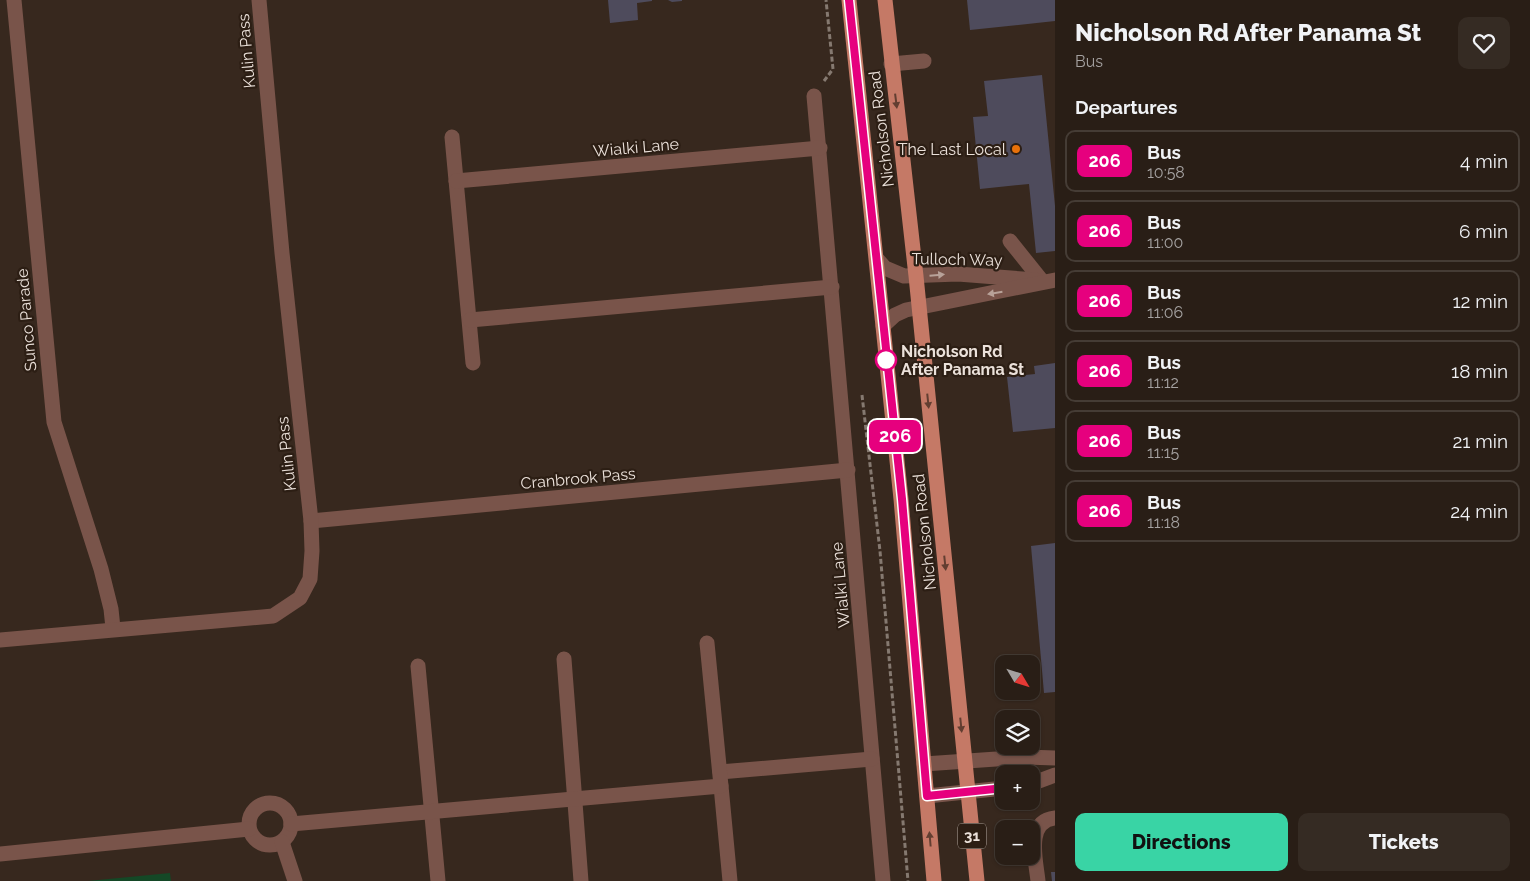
<!DOCTYPE html>
<meta charset="utf-8">
<style>
body{margin:0;font-family:Raleway,sans-serif;background:#352b23;color:#f1f3f6;height:100vh;display:flex;flex-direction:column;font-size:19px;white-space:nowrap}
*{box-sizing:border-box;margin:0}
p{font-size:16px;color:#a5a2a1}
.icon{flex:none;width:28px;height:28px;fill:none;stroke:currentColor;stroke-width:2;stroke-linecap:round;stroke-linejoin:round}
.map{position:relative;flex:1;overflow:hidden}
.sheet{display:flex;flex-direction:column;background:#291e16;width:475px}
.sheet>*{flex:none}
.badge{padding:0 10px;border-radius:8px;font-size:18px;line-height:32px}
.needle{width:32px;rotate:128deg}
.fabs{position:absolute;left:995px;top:655px;display:grid;gap:10px}
.fabs a{display:grid;place-items:center;width:45px;height:45px;border-radius:10px;background:#291e16;box-shadow:0 1px 4px #0004,0 0 0 1px #453c35;font-size:25px}
.map>.badge{position:absolute;translate:-50% -50%;box-shadow:0 0 0 2px #fff}
h2{padding:0 20px;font-size:19px;line-height:45px}
.round{display:grid;place-items:center;flex:none;width:52px;height:52px;border-radius:10px;background:#352b23}
.summary{display:flex;align-items:center;justify-content:space-between;height:85px;padding:0 20px}
h1{font-size:24px;font-weight:800;line-height:38px}
.primary-button{display:flex;gap:10px;margin-top:auto;padding:10px 20px}
.primary-button a{flex:1;height:58px;border-radius:10px;background:#39d4a5;color:#111;font-size:20px;font-weight:800;line-height:58px;text-align:center}
.primary-button a+a{background:#352b23;color:#f1f3f6}
ul{padding:0;list-style:none}
li{display:flex;align-items:center;gap:15px;height:62px;margin:0 10px 8px;padding:0 10px;border:2px solid #453c35;border-radius:10px}
li div{flex:1}
li b{display:block;font-size:19px}
li em{font-style:normal}
li .badge{min-width:55px;font-weight:700;text-align:center}
main{display:flex;flex:1;min-height:0}
.map>svg:first-child{display:block}
.green{fill:#144826}
.building{fill:#4e4b5c}
.lines{fill:none;stroke-linecap:round;stroke-linejoin:round}
.path{stroke:#857970;stroke-width:3;stroke-dasharray:5 2.5;stroke-linecap:butt}
.minor{stroke:#79544a;stroke-width:15}
.major{stroke:#c57966;stroke-width:15}
.oneway{fill:#623e31}
.oneway2{fill:#b8a299}
.line-casing{stroke:#fff;stroke-width:11}
.line{stroke:#e6007e;stroke-width:8}
.food-dot{fill:#e8710a;stroke:#2c1e14;stroke-width:2}
.stop-dot{fill:#fff;stroke:#e6007e;stroke-width:2.5}
.labels{text-anchor:middle;stroke-width:4.5;stroke-linejoin:round;paint-order:stroke}
.shield{fill:#2c1e14;stroke:#b2a69f;stroke-width:1}
.shield-label{font-size:15px;font-weight:bold;fill:#ebe1da}
.street-label{font-size:16px;fill:#ebe1da;stroke:#2c1e14}
.poi-label{font-size:16px;fill:#ebe1da;stroke:#2c1e14;text-anchor:end}
.stop-label{font-size:16px;font-weight:bold;fill:#ebe1da;stroke:#2c1e14;text-anchor:start}
</style>
<main>
<div class="map">
<svg width="1055" height="881" viewBox="0 0 1055 881">
<rect width="100%" height="100%" fill="#37281e"/>
<polygon class="green" points="170,873 171,881 88,881"/>
<g class="building">
<polygon points="608,0 652,0 652,1 637,3 638,20 610,23"/>
<polygon points="668,0 682,0 682,1 672,2"/>
<polygon points="967,0 1055,0 1055,21 970,30"/>
<polygon points="1042,75 1055,206 1055,251 1036,253 1029,184 980,189 973,117 988,116 984,81"/>
<polygon points="1055,363 1055,428 1013,432 1007,377 1035,374 1034,366"/>
<polygon points="1055,543 1055,692 1044,693 1031,546"/>
<polygon points="1051,872 1055,872 1055,881 1052,881"/>
</g>
<g class="lines">
<g class="path">
<polyline points="824,81 833,69 826,0"/>
<polyline points="862,395 880,551 908,881"/>
</g>
<g class="minor">
<polyline points="14,0 54,422 101,569 111,609 113,628"/>
<polyline points="891,64 924,61"/>
<polyline points="814,96 883,881"/>
<polyline points="452,137 473,363"/>
<polyline points="456,181 820,148"/>
<polyline points="1010,241 1042,281"/>
<polyline points="877,259 885,268 904,276 958,274 1036,280"/>
<polyline points="470,320 832,287"/>
<polyline points="883,326 895,315 906,310 1055,280"/>
<polyline points="311,521 848,470"/>
<polyline points="0,640 273,616 300,598 310,579 312,551 311,521 282,253 259,0"/>
<polyline points="564,659 581,881"/>
<polyline points="418,666 438,881"/>
<polyline points="924,764 1026,757 1055,758"/>
<polyline points="720,772 872,759"/>
<polyline points="1031,784 1055,775"/>
<polyline points="721,786 730,881"/>
<polyline points="927,796 1004,788"/>
<circle cx="270" cy="824" r="21"/>
<polyline points="291,824 721,786 707,643"/>
<polyline points="282,842 295,881"/>
<polyline points="0,854 249,829"/>
<path d="M1038 881C1036 861 1025 821 1055 818"/>
</g>
<g class="major">
<polyline points="849,0 901,499 934,881"/>
<polyline points="885,0 916,276 977,881"/>
</g>
</g>
<defs><path id="oneway-solid" d="M-6-.8H1V-3.2L6.5 0L1 3.2V.8H-6Z" transform="scale(1.25)"/></defs>
<g class="oneway">
<use href="#oneway-solid" transform="translate(896 101) rotate(83)"/>
<use href="#oneway-solid" transform="translate(928 401) rotate(84)"/>
<use href="#oneway-solid" transform="translate(945 563) rotate(84)"/>
<use href="#oneway-solid" transform="translate(961 725) rotate(84)"/>
<use href="#oneway-solid" transform="translate(930 839) rotate(-95)"/>
</g>
<g class="oneway2">
<use href="#oneway-solid" transform="translate(937 275) rotate(-5)"/>
<use href="#oneway-solid" transform="translate(995 293) rotate(171)"/>
</g>
<g class="lines">
<g class="line-casing">
<polyline id="line" points="849,0 902,499 927,796 1004,788"/>
</g>
<use href="#line" class="line"/>
</g>
<circle class="food-dot" cx="1016" cy="149" r="5"/>
<circle class="stop-dot" cx="886" cy="360" r="10"/>
<g class="labels">
<rect class="shield" x="958" y="823.5" width="28" height="25" rx="4"/>
<g class="shield-label">
<text x="972" y="841">31</text>
</g>
<g class="street-label">
<text transform="translate(246 51) rotate(-95)" y="6">Kulin Pass</text>
<text transform="translate(881 129) rotate(-97)" y="6">Nicholson Road</text>
<text transform="translate(636 147) rotate(-5)" y="6">Wialki Lane</text>
<text transform="translate(957 259) rotate(1)" y="6">Tulloch Way</text>
<text transform="translate(26 320) rotate(-95)" y="6">Sunco Parade</text>
<text transform="translate(286 454) rotate(-96)" y="6">Kulin Pass</text>
<text transform="translate(578 478) rotate(-5)" y="6">Cranbrook Pass</text>
<text transform="translate(924 532) rotate(-96)" y="6">Nicholson Road</text>
<text transform="translate(840 585) rotate(-95)" y="6">Wialki Lane</text>
</g>
<g class="poi-label">
<text x="1006" y="155">The Last Local</text>
</g>
<g class="stop-label">
<text x="901" y="357">Nicholson Rd<tspan x="901" dy="18">After Panama St</tspan></text>
</g>
</g>
</svg>
<div class="fabs">
<a><svg class="needle" viewBox="-14 -14 28 28"><path d="M0-13l5 13h-10z" fill="#e53935"/><path d="M0 13l5-13h-10z" fill="#a5a2a1"/></svg></a>
<a><svg class="icon" aria-label="layers" viewBox="0 0 24 24"><path d="M12 4l9 5-9 5-9-5zM3 14l9 5 9-5"/></svg></a>
<a>+</a>
<a>−</a>
</div>
<b class="badge" style="left:895px;top:436px;background:#e6007e;color:#fff">206</b>
</div>
<section class="sheet">
<div class="summary"><div><h1>Nicholson Rd After Panama St</h1><p>Bus</p></div><a class="round"><svg class="icon" aria-label="heart" viewBox="0 0 24 24"><path d="M12 20l-8-8c-3-5 5-10 8-4 3-6 11-1 8 4z"/></svg></a></div>
<h2>Departures</h2>
<ul>
<li><span class="badge" style="background:#e6007e;color:#fff">206</span><div><b>Bus</b><p>10:58</p></div><em>4 min</em></li>
<li><span class="badge" style="background:#e6007e;color:#fff">206</span><div><b>Bus</b><p>11:00</p></div><em>6 min</em></li>
<li><span class="badge" style="background:#e6007e;color:#fff">206</span><div><b>Bus</b><p>11:06</p></div><em>12 min</em></li>
<li><span class="badge" style="background:#e6007e;color:#fff">206</span><div><b>Bus</b><p>11:12</p></div><em>18 min</em></li>
<li><span class="badge" style="background:#e6007e;color:#fff">206</span><div><b>Bus</b><p>11:15</p></div><em>21 min</em></li>
<li><span class="badge" style="background:#e6007e;color:#fff">206</span><div><b>Bus</b><p>11:18</p></div><em>24 min</em></li>
</ul>
<div class="primary-button"><a>Directions</a><a>Tickets</a></div>
</section>
</main>
